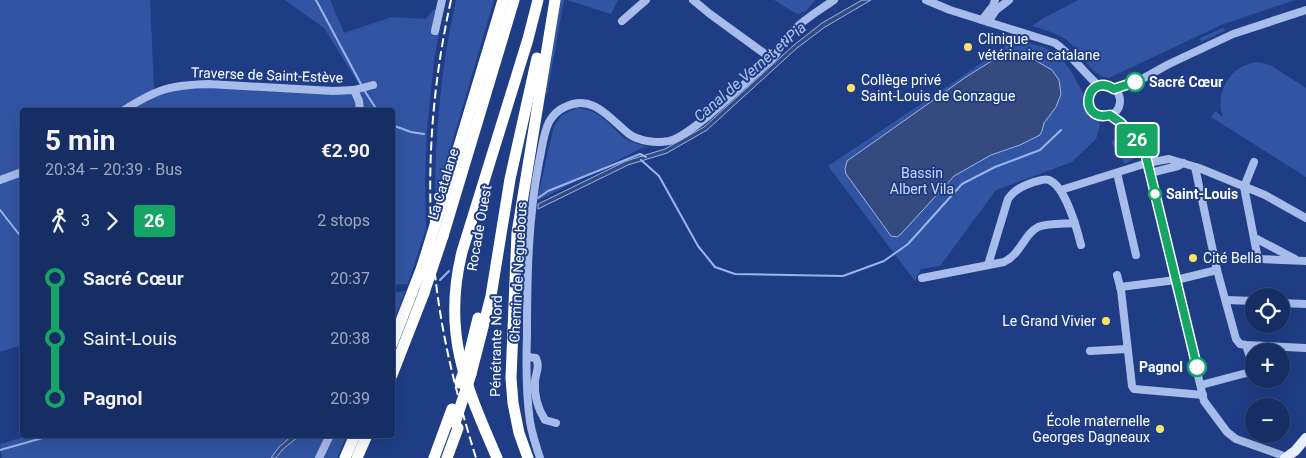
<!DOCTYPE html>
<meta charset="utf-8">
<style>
body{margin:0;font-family:Roboto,sans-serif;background:#20366a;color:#f1f3f6;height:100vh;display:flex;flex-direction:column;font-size:19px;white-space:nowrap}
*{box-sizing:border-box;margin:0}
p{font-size:16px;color:#9ea8bf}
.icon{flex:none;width:28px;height:28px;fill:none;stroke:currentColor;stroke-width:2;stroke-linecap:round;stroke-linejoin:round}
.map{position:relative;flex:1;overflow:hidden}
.details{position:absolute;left:20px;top:108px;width:375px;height:330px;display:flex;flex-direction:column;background:#172e64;border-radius:5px;box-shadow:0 5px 20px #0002,0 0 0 1px #364a78}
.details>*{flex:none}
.badge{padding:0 10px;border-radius:4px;font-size:18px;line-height:32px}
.controls{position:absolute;left:1245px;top:288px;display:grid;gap:10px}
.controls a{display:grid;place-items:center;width:45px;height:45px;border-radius:50%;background:#172e64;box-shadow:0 5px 20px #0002,0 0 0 1px #364a78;font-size:25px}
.map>.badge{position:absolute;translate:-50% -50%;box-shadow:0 0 0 2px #fff}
.legs{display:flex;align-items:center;gap:8px;height:55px;padding:0 25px;font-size:16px}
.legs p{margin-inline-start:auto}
.headline{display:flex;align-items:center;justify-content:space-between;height:85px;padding:0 25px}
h1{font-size:28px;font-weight:700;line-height:38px}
ul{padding:0 25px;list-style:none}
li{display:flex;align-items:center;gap:18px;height:60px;font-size:19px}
li i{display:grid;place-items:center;width:8px;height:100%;margin:0 6px;background:currentColor}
li i::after{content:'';width:12px;height:12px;margin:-6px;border:4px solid;border-radius:50%;background:#172e64}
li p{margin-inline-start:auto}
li:first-child i{background:linear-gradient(#0000 50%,currentColor 0)}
li:last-child i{background:linear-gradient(currentColor 50%,#0000 0)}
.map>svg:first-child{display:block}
.green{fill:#3255a3}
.water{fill:#354b80;stroke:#9bb5ec}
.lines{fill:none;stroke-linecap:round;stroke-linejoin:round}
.stream{stroke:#9bb5ec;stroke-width:2}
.minor{stroke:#a7bcea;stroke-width:8}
.major{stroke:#ebf0fe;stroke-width:10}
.highway{stroke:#fff;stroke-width:11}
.rail{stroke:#fff;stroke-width:2;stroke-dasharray:9 4;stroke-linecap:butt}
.highway-bridge{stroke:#fff;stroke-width:11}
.line-1-casing{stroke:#fff;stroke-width:11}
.line-1{stroke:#15a565;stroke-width:8}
.poi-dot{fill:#f8e367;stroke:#1f3d85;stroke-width:2}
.stop-1-dot{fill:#fff;stroke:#15a565;stroke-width:2.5}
.labels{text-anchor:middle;stroke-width:4;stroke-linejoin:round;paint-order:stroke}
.poi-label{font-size:14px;fill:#fff;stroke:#1f3d85;text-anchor:start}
.street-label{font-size:14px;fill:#fff;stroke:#1f3d85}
.stop-label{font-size:14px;font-weight:bold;fill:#fff;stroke:#1f3d85;text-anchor:start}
.park-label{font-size:14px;fill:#ccd9f7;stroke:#1f3d85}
.water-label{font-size:15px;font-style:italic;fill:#b3c7f1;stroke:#1f3d85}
</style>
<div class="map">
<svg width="1306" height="458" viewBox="0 0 1306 458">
<rect width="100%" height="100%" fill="#1f3d85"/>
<g class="green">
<polygon points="0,0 150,0 154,89 120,110 22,110 22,168 0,176"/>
<polygon points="285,0 330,0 344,33 392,17 426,19 434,9 443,11 434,60 427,130 425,183 426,228 408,284 393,285 392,110 130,110 148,98 166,91 209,87 333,94 360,86 324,28"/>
<path d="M456 0H494L435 201C435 133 441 66 456 0Z"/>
<polygon points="559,0 564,0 547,94 542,93"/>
<polygon points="567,0 618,0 611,14"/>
<polygon points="774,0 815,0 806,11 797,14"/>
<path d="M1078 0H1295L1221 25 1109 78C1089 76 1080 47 1062 37 1053 32 1042 29 1032 26L1042 19Z"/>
<polygon points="1223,28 1225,31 1201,42 1200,38"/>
<polygon points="1015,39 1046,48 1060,56 1072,73 1100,125 1096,139 1072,162 996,190 940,266 921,269 915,281 828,166 960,78"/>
<path d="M1257 62 1270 65 1306 88V177L1211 117 1215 111 1223 117C1214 92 1231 65 1257 62Z"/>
<path d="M577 108C603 110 609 127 627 140 633 143 640 145 646 146L537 201 554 126 562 115Z"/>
<polygon points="1122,135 1136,157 1125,164 1111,142"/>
<polygon points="22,175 22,347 22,345 0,352 0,182"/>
<polygon points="405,291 393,324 393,293"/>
<polygon points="30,435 293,435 279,447 271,458 2,458 0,444"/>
<polygon points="300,435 327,435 316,458 276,458 282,450"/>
<polygon points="333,435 347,435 337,458 322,458"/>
</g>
<g class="water">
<polygon points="862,0 871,0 825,27 797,48 707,130 667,153 628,165 538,209 538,204 626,161 665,149 704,127 794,45 822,23"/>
<polygon points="1010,55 1033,59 1052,70 1059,80 1061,94 1056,107 1044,123 1042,131 1040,135 1020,145 991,155 954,176 901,234 897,237 891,236 846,174 845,169 847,161 966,77 998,57"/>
<polygon points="293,435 300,435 282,450 276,458 271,458 279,447"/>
</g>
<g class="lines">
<g class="stream">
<polyline points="316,0 362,86"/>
<polyline points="364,90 377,110"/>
<polyline points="392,125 411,132 424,134"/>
<polyline points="641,160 659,176 698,246 715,267 735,274 843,276 884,261 908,244 962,184 995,167 1040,150 1061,130"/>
<polyline points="538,198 548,191 640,154 646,157"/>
<polyline points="0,210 22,238"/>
<polyline points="440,280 449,271"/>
<polyline points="392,287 393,287"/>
<polyline points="0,450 53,435"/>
</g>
<g class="minor">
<polyline points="693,0 710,14 772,59"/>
<path d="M926 0 950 10 1055 43C1072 55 1083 72 1099 86"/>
<polyline points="982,20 993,6 995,0"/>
<polyline points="622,21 646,0"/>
<polyline points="988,22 996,10 1009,0"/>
<polyline points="435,31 442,0"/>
<circle cx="1104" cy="101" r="16"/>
<polyline points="1114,89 1133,84 1169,64 1233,34 1306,10"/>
<polyline points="354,90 359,101 360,110"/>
<path d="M124 110C157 89 170 85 209 84L333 91 354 90 373 85"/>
<polyline points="1110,115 1121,123 1144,148 1204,401 1227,432 1236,439 1281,455 1283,458"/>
<polyline points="1254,162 1244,187 1258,259 1306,261"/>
<polyline points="1195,167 1217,270 1236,339 1240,344 1246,345 1306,348"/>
<polyline points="1117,173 1136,255"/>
<polyline points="1150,173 1178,166 1183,163"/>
<polyline points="0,180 22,172"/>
<polyline points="1061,190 1147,163 1169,159 1199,168 1265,195 1306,218"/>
<polyline points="1255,238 1295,259"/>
<path d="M988 265 1008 199C1015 189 1023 186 1034 182 1039 181 1044 178 1049 180 1065 186 1077 229 1081 245"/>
<polyline points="1117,275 1121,290 1132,386 1134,389 1203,395"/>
<path d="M922 278 1004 262C1021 254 1024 234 1038 227 1049 223 1064 224 1075 223"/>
<polyline points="1120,287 1176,280 1217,270"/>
<polyline points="1226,300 1254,301"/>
<polyline points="1281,303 1306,304"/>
<polyline points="1246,345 1254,369"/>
<polyline points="1090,351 1127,349"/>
<path d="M527 357 536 358C540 367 536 372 535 381 534 395 538 409 545 420L556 423"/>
<polyline points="1201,385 1254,371"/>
<polyline points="319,458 330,435"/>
<path d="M540 458C536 446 532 434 530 422 526 393 526 364 527 335 527 277 528 219 539 162 542 149 543 134 549 122 553 115 558 110 565 107 593 93 610 119 629 134 640 142 657 143 669 141 692 136 751 77 772 59 780 50 785 39 793 31 805 18 820 10 834 0"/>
</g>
<polyline class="major" points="1285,458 1295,451 1306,438"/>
<g class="highway">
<polyline points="440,209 503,0"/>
<polyline points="443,236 514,0"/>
<polyline points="392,344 422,267"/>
<polyline points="469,355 478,318"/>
<polyline points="471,374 491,296 510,179 537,58"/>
<polyline points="392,375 424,293"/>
<polyline points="345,458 355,435"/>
<polyline points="357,458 367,435"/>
<polyline points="434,458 452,409"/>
<polyline points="447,458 458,428"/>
<path d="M497 458C465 384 442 333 462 252L528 39 538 0"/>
<polyline points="528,458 519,433 513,403 511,378 517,233 555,0"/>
</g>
<path class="rail" d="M451 0C427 108 423 220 443 329 451 373 463 416 476 458"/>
<g class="highway-bridge">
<polyline points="422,267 440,209"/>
<polyline points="424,293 443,236"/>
<polyline points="460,383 467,361"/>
<polyline points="455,423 471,374"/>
</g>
</g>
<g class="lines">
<g class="line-1-casing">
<path id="line-1" d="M1135 82 1114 89C1085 71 1077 123 1110 115L1121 123 1144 148 1197 367"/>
</g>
<use href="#line-1" class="line-1"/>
</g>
<g class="poi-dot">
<circle cx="968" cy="47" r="5"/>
<circle cx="851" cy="88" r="5"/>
<circle cx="1193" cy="258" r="5"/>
<circle cx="1106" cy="321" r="5"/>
<circle cx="1160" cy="429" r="5"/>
</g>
<g class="stop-1-dot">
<circle cx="1135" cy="82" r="9"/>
<circle cx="1155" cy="194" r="6"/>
<circle cx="1197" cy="367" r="9"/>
</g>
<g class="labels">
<g class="poi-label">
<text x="978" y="44">Clinique<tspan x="978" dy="16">vétérinaire catalane</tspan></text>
<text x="861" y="85">Collège privé<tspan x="861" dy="16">Saint-Louis de Gonzague</tspan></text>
<text x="1203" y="263">Cité Bella</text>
<text x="1096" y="326" text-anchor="end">Le Grand Vivier</text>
<text x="1150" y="426" text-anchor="end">École maternelle<tspan x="1150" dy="16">Georges Dagneaux</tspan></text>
</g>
<g class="street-label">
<text transform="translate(267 75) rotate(2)" y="5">Traverse de Saint-Estève</text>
<text transform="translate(443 184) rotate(-73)" y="5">La Catalane</text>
<text transform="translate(479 228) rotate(-80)" y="5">Rocade Ouest</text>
<text transform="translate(518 272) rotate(-87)" y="5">Chemin de Neguebous</text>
<text transform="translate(496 346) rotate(-89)" y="5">Pénétrante Nord</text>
</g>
<g class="stop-label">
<text x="1149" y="87">Sacré Cœur</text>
<text x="1166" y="199">Saint-Louis</text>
<text x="1183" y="372" text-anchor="end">Pagnol</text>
</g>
<g class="park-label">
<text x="922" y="178">Bassin<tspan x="922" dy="16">Albert Vila</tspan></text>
</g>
<g class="water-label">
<text transform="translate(750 72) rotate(-41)" y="5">Canal de Vernet et Pia</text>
</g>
</g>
</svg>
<div class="controls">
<a><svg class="icon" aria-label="locate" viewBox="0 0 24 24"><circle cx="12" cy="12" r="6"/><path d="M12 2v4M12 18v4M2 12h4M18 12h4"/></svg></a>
<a>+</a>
<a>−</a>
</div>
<b class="badge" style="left:1137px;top:140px;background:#15a565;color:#fff">26</b>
<section class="details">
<div class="headline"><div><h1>5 min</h1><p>20:34 – 20:39 · Bus</p></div><b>€2.90</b></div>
<div class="legs"><svg class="icon" aria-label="walk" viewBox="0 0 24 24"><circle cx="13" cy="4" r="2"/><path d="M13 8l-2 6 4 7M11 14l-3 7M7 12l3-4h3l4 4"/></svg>3<svg class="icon" aria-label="forward" viewBox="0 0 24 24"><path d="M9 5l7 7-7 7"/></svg><b class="badge" style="background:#15a565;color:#fff">26</b><p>2 stops</p></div>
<ul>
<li><i style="color:#15a565"></i><b>Sacré Cœur</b><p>20:37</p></li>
<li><i style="color:#15a565"></i><span>Saint-Louis</span><p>20:38</p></li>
<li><i style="color:#15a565"></i><b>Pagnol</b><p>20:39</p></li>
</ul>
</section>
</div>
